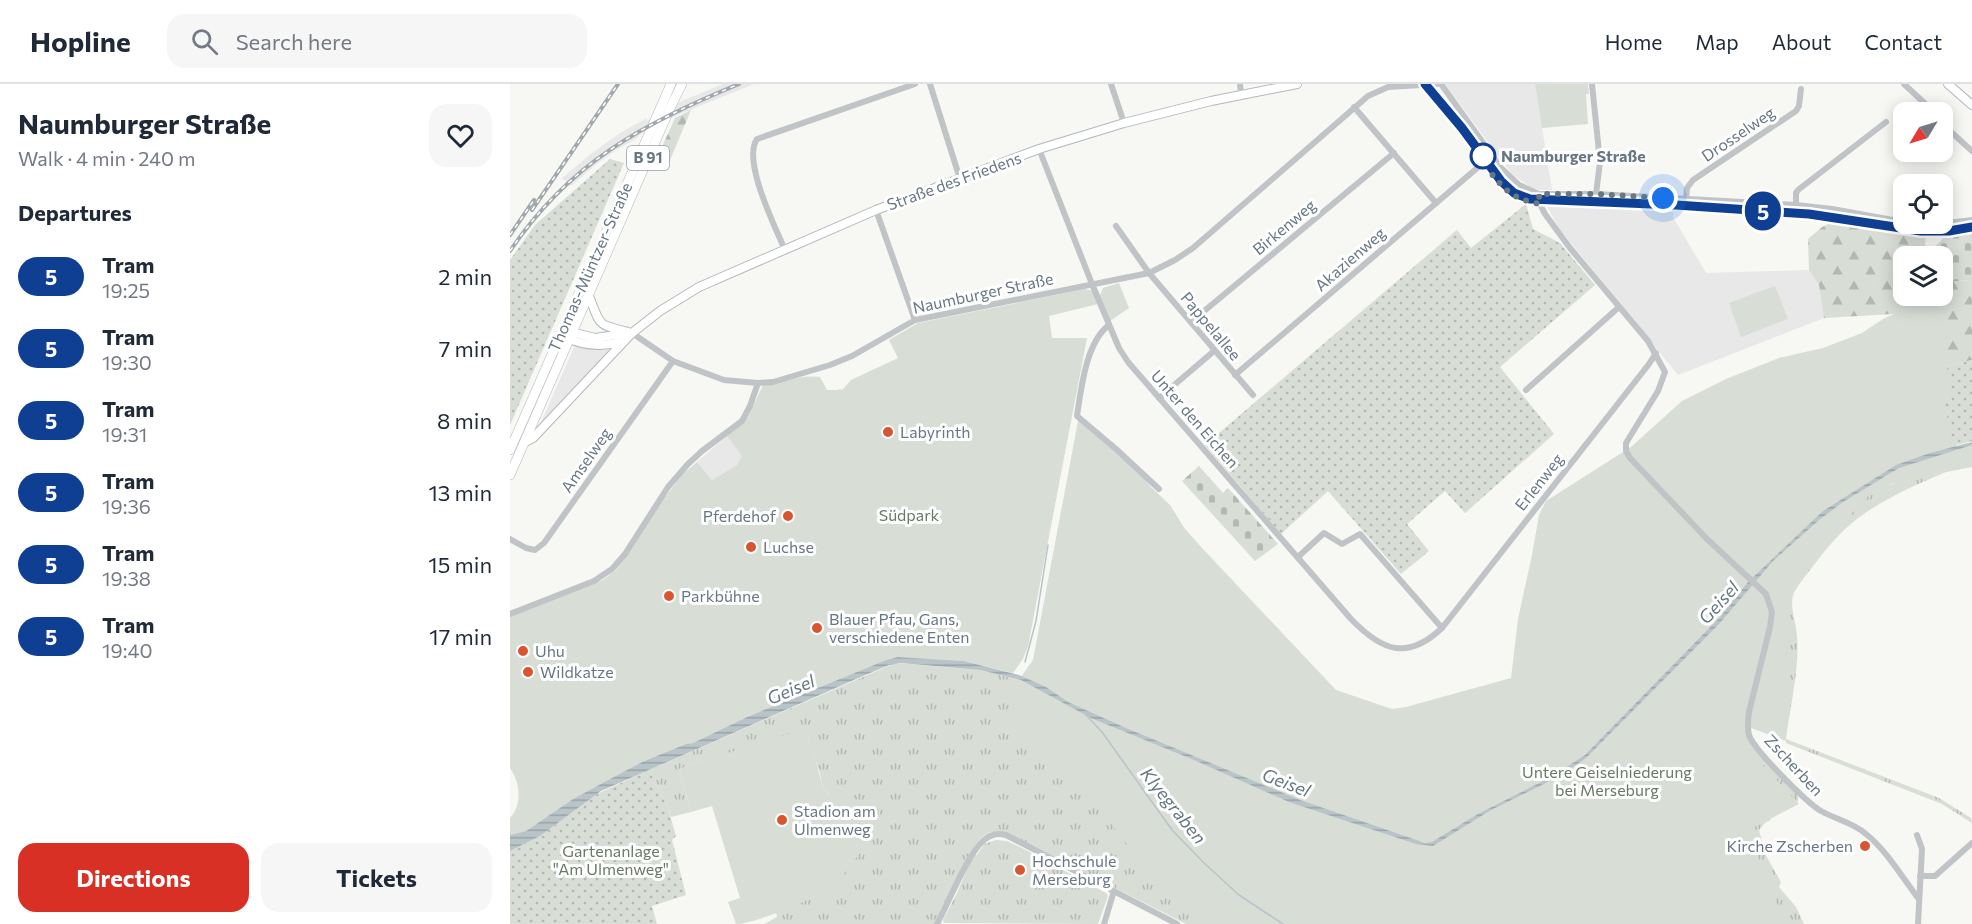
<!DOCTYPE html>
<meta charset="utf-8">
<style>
body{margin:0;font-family:Commissioner,sans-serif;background:#f6f6f7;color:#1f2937;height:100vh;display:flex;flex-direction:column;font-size:22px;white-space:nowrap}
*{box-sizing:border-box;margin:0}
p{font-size:20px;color:#747a83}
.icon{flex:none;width:33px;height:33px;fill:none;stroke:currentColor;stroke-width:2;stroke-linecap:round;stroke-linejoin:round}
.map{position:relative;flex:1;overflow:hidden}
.details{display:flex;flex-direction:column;background:#fff;width:510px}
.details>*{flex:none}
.badge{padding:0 12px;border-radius:20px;font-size:21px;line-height:39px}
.needle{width:39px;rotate:232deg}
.tools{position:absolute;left:1383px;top:18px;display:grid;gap:12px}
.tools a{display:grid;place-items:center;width:60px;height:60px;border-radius:12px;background:#fff;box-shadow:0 3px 15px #0003;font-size:30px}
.you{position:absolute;width:30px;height:30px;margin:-15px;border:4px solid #fff;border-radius:50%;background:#1a73e8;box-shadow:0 0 0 9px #1a73e833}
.map>.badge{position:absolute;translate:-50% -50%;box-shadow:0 0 0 3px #fff}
h2{padding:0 18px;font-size:22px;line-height:54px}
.round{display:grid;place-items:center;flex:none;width:63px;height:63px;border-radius:18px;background:#f6f6f7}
.summary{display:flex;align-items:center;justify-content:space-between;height:102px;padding:0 18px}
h1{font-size:28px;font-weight:700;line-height:45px}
.cta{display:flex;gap:12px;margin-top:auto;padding:12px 18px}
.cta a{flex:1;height:69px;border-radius:18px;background:#d93025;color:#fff;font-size:24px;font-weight:700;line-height:69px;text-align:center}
.cta a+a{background:#f6f6f7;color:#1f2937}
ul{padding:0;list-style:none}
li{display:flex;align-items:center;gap:18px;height:72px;padding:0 18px}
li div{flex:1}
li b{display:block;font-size:22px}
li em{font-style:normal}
li .badge{min-width:66px;font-weight:700;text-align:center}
header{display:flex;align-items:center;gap:36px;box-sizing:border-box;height:84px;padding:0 30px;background:#fff;border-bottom:2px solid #e0e1e3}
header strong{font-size:28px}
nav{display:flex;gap:33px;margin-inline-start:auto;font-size:21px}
.search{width:420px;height:54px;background:#f6f6f7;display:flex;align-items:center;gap:15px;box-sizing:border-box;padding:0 21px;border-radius:18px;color:#747a83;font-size:22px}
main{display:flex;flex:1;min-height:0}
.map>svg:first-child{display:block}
.built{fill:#e7e8e7}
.grass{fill:url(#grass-tufts)}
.forest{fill:url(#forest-firs)}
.cemetery{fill:url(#cemetery-stones)}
.park{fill:#d8ddd5}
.garden{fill:url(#garden-dots)}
.water{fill:url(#water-rules)}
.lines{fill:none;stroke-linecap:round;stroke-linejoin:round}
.stream{stroke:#b9c4c8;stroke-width:1.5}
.secondary-casing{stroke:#b2b8bc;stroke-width:10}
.primary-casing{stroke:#b3b8bb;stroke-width:10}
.street{stroke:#c0c4c7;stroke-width:6}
.secondary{stroke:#fff;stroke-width:8}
.primary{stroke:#fff;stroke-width:9}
.tram{stroke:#a1a8ac;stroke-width:1.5}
.rail-casing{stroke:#a1a8ac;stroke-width:4}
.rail{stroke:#fff;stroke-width:1.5;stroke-dasharray:4.5;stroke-linecap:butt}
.line-casing{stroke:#fff;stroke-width:14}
.line{stroke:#0f3f93;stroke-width:9}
.walk{stroke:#677783;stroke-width:6;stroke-dasharray:0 10.8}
.stop-dot{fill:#fff;stroke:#0f3f93;stroke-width:3}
.poi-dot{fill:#d95531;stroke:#fff;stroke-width:2}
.labels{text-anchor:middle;stroke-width:6;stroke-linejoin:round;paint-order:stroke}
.shield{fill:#fff;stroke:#95a0a8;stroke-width:1.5}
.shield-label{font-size:15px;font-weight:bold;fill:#677783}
.street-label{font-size:16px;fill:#677783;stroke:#fff}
.stop-label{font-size:16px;font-weight:bold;fill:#677783;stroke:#fff;text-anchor:start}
.poi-label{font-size:16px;fill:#677783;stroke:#fff;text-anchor:start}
.park-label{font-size:16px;fill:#6a7a66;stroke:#fff}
.water-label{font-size:18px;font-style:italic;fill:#63787f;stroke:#fff}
</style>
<header>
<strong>Hopline</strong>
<div class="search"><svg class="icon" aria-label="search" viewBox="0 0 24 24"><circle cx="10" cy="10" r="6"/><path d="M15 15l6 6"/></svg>Search here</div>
<nav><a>Home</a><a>Map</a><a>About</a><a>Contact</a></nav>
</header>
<main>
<section class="details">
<div class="summary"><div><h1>Naumburger Straße</h1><p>Walk · 4 min · 240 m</p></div><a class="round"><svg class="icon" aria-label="heart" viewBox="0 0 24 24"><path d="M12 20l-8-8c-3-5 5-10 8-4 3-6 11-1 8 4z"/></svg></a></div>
<h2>Departures</h2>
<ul>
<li><span class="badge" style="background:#0f3f93;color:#fff">5</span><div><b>Tram</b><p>19:25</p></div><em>2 min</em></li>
<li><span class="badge" style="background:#0f3f93;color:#fff">5</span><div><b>Tram</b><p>19:30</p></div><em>7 min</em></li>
<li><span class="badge" style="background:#0f3f93;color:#fff">5</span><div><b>Tram</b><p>19:31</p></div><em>8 min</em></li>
<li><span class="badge" style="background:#0f3f93;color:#fff">5</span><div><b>Tram</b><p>19:36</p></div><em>13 min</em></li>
<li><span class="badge" style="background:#0f3f93;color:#fff">5</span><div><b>Tram</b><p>19:38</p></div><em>15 min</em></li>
<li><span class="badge" style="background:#0f3f93;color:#fff">5</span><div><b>Tram</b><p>19:40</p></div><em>17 min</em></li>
</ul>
<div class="cta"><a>Directions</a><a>Tickets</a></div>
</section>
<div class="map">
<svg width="1462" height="840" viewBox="0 0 1462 840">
<defs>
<pattern id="grass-tufts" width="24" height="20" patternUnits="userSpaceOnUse" patternTransform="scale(1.5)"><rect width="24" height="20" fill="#d8ddd5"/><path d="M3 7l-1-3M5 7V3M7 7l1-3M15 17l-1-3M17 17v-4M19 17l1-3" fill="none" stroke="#b3b8b2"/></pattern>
<pattern id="forest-firs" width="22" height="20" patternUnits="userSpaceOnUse" patternTransform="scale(1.5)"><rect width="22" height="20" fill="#d8ddd5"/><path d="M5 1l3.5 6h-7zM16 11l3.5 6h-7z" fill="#b3b8b2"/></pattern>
<pattern id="cemetery-stones" width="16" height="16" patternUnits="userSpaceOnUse" patternTransform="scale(1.5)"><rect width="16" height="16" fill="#d8ddd5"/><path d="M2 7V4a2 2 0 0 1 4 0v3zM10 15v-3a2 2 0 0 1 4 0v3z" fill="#b3b8b2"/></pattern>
<pattern id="garden-dots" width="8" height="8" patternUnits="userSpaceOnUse" patternTransform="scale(1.5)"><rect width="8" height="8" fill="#d8ddd5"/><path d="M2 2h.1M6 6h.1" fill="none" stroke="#b3b8b2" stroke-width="1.8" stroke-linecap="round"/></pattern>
<pattern id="water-rules" width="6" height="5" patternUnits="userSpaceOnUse" patternTransform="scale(1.5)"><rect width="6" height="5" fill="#b9c4c8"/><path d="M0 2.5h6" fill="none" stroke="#9aa4a8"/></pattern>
</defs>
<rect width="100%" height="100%" fill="#f7f7f4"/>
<g class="built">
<polygon points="213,0 244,0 165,32 129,51 127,54 105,67 84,82 61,102 52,94 81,70 110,49 137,34 136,37 172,17"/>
<polygon points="935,0 1025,0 1042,106 1030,106 1020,103 1001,89"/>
<polygon points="1035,114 1164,118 1163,133 1196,189 1300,186 1309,201 1314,234 1168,291 1049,144 1035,119"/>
<polygon points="1217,121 1324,130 1396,143 1426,145 1427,150 1394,148 1301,133 1220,127"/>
<polygon points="65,261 102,265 30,341"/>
<polygon points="217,352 233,372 227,381 202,396 187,378"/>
</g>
<g class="grass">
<path d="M1450 382C1412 398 1365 417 1335 445 1316 463 1301 485 1285 506 1278 521 1286 536 1287 552 1290 580 1280 625 1276 655L1429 714 1461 734 1462 739 1432 720 1276 659V655L1246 643 1264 526 1348 409Z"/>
<path d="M385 579 470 586 511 596 540 610 1235 646 1288 711V717L1284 720 1272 719 1249 746 1255 770 1271 798 1269 803 1286 823 1294 840H676L495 748C488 748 482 747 476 750 459 760 435 820 424 840H254L267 833 266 828 304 813 349 770C341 748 331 719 313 704L310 689 297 650 292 646 169 685 181 728 161 733 157 721 139 686Z"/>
<polygon points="486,756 497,757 512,764 596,809 598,812 588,840 434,839 433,836 447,809 463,771 467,771 474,760"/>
</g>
<g class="forest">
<polygon points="181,26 158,81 147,74 165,34"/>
<polygon points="1327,136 1372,145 1416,150 1414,172 1394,172 1394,212 1417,212 1418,228 1314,234 1309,201 1299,186 1298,155 1312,143"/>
<polygon points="1462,196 1462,276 1437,282 1423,212 1432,212 1433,198"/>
</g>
<g class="cemetery">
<polygon points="1462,150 1462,196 1433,198 1432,172 1427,172 1425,163 1435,152"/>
<polygon points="689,382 713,409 718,404 768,460 745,477 672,397"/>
</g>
<g class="park">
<polygon points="1025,0 1078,0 1079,10 1076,10 1078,40 1032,44"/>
<polygon points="609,199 619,224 600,237 590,211 593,204"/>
<polygon points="1265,202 1278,235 1231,253 1219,219"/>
<path d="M575 205 583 207 588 220 539 232 542 254H577L518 562 513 575 503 589 454 577 388 573 376 576 237 633 183 659 176 660 132 678 98 696 63 715 16 747 0 751V734C13 720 10 698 0 684V532L93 496 106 486 155 413 172 391 187 378 202 396 227 381 232 372 217 352 238 333 253 301C272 299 291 290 310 293L317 306H327L330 305 332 306 341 296 388 274 379 256 408 239Z"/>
<path d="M1431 214 1447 365 1462 360V383L1426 390 1395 400 1384 399 1363 406 1348 424 1330 440 1311 463 1274 525 1280 533 1274 604 1276 657 1236 642 1234 661 1289 720 1260 735 1261 736 1237 746 1275 840H693C671 819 649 798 628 774 598 738 541 653 497 641L501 607 523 576 569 332 624 381 641 403 660 421 675 445 692 464 826 606 882 625 896 623 1001 594 1008 535 1022 471 1029 431 1036 417 1121 363 1172 317 1216 295 1269 274 1313 264 1352 249 1373 235 1401 222Z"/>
<path d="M293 645 297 650 304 670 313 704 319 710 329 712 349 770C341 780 334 792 325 800 311 813 244 840 226 840L218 818 230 814 202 722 181 728 169 685Z"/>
</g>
<g class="garden">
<polygon points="100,75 114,79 0,341 0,176 25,141"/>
<polygon points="1016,120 1023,145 1050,159 1085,201 990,283 1044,350 955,429 935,407 897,440 919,467 891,490 818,407 771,450 695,361 947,146 961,164"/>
<polygon points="1462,276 1462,357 1443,362 1434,317 1441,316 1437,282"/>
<polygon points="139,686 157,721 166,752 162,756 176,811 142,822 147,840 0,840 0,767 30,752 85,711"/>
</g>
<polygon class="water" points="1462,358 1462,361 1389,384 1333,418 1309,436 1263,477 1209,540 1076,674 1050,692 981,726 923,762 906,760 779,718 684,676 581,634 511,596 470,586 390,579 379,581 353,592 91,707 30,752 0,767 0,751 16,747 63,715 98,696 132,678 176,660 183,659 237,633 376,576 388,573 454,577 509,591 536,603 558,618 616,644 790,716 915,759 922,758 968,730 1043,692 1075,671 1210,533 1238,498 1313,427 1386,381 1420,369"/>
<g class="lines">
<g class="stream">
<polyline points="515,578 526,537 538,461"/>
<polyline points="576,631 592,648 662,746 694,779 729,811 773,840"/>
</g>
<g class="secondary-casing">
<g id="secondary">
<polyline points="1438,0 1462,21"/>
<path d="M79 212C91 242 86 240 118 248"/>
<polyline points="57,247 85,254 121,249"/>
<path d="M55 253C73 262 92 263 112 258"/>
<polyline points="14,359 23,354 122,249 150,227 189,203 366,126 529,65 614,39 701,17 787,0"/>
</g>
</g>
<g class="primary-casing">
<g id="primary">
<polyline points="0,366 161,0"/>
<polyline points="0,391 160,24 172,0"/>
</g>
</g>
<g class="street">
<polyline points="420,0 450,95"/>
<polyline points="601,0 614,39"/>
<polyline points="730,0 731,10"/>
<polyline points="931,0 991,84 1009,101 1029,110 1086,110 1286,121 1322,125 1394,138"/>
<polyline points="1082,0 1090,78 1086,110"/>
<polyline points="1394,0 1424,28"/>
<polyline points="844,23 926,119"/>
<polyline points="1432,36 1440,47 1462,67"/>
<path d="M529 65 582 200 609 264 618 278 841 535C872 567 897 577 932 544L1139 280 1146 269"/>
<path d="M1029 110 1030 120 1035 130 1060 164 1138 257 1155 288 1148 307 1116 359V367L1120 374 1197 455 1256 510 1262 528 1260 543 1239 628C1238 636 1237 644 1239 651 1244 666 1297 719 1311 727 1325 735 1344 739 1356 750 1377 767 1392 793 1408 814"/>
<polyline points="1176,115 1177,104 1183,96 1286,27 1289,22 1291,5"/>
<polyline points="1286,121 1286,109 1288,106 1376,38"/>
<polyline points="366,126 405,236"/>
<polyline points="1409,140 1429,140 1462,136"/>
<polyline points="606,142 639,189 743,311"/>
<path d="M274 164C265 142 232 77 247 55L405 0"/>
<polyline points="681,238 884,69"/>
<path d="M599 241C576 258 571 305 567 332L606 365 649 405"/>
<polyline points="122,249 163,277 214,296 248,299 263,298 320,281 342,272 405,236 639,189 665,176 683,164 858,12 878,3 928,0"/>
<path d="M725 291 973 79C993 103 998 114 1030 120"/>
<polyline points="1016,306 1109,223"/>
<polyline points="649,314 704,267"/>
<polyline points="0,455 16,464 25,466 34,459 163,277"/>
<polyline points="788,473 814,449 832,460 850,450 932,544"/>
<polyline points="0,530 84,497 102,485 115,470 158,403 178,380 192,367 232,337 240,322 248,299"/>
<polyline points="1407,751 1412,765 1408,840"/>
<polyline points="1410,792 1425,792 1462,759"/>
<path d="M427 840C438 820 458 769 474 756 481 750 487 749 496 751L667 840"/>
<polyline points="594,840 604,807"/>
</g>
<use href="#secondary" class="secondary"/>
<use href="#primary" class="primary"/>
<polyline class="tram" points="915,0 952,44 991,97 1004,109 1019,115 1166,121 1299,130 1411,147 1439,146 1462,143"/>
<g class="rail-casing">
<g id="rail">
<polyline points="22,126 108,0"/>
<polyline points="0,151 24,116"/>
<path d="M0 167C60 78 133 40 229 0"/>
</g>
</g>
<use href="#rail" class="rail"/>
</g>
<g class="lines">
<g class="line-casing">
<polyline id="line" points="915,0 952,44 991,97 1004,109 1020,115 1166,121 1299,130 1411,147 1439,147 1462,143"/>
</g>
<use href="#line" class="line"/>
<path class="walk" d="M973 72C973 80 976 83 981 89 997 109 1005 115 1030 120L1029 110H1086L1153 114"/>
</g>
<circle class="stop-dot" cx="973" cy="72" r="12"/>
<g class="poi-dot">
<circle cx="378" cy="348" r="6"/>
<circle cx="278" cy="432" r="6"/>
<circle cx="241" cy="463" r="6"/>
<circle cx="159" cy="512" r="6"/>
<circle cx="307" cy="544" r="6"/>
<circle cx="13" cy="567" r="6"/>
<circle cx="18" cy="588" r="6"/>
<circle cx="272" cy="736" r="6"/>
<circle cx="1355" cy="762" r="6"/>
<circle cx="510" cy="786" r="6"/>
</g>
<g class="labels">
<rect class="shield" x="117" y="62" width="42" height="24" rx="4.5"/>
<g class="shield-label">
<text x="138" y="79">B 91</text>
</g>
<g class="street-label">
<text transform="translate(1228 50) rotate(-34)" y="6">Drosselweg</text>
<text transform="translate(444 97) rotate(-20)" y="6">Straße des Friedens</text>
<text transform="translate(774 143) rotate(-40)" y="6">Birkenweg</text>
<text transform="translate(840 175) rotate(-41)" y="6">Akazienweg</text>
<text transform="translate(80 183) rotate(-66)" y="6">Thomas-Müntzer-Straße</text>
<text transform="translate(473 209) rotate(-12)" y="6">Naumburger Straße</text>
<text transform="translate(701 242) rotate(50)" y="6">Pappelallee</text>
<text transform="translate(685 335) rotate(49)" y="6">Unter den Eichen</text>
<text transform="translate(76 376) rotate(-55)" y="6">Amselweg</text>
<text transform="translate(1029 398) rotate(-52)" y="6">Erlenweg</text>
<text transform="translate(1284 681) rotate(47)" y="6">Zscherben</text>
</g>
<g class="stop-label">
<text x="991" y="78">Naumburger Straße</text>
</g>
<g class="poi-label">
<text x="390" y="354">Labyrinth</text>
<text x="266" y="438" text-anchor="end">Pferdehof</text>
<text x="253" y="469">Luchse</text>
<text x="171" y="518">Parkbühne</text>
<text x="319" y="541">Blauer Pfau, Gans,<tspan x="319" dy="18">verschiedene Enten</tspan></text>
<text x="25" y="573">Uhu</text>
<text x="30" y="594">Wildkatze</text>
<text x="284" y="733">Stadion am<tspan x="284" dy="18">Ulmenweg</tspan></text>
<text x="1343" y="768" text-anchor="end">Kirche Zscherben</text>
<text x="522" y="783">Hochschule<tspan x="522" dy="18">Merseburg</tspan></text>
</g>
<g class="park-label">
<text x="399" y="437">Südpark</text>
<text x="1097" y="694">Untere Geiselniederung<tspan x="1097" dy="18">bei Merseburg</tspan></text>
<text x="101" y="773">Gartenanlage<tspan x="101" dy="18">"Am Ulmenweg"</tspan></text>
</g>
<g class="water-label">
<text transform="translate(1209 519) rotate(-48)" y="6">Geisel</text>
<text transform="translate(281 606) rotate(-23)" y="6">Geisel</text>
<text transform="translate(776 699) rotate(21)" y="6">Geisel</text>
<text transform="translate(663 722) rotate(51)" y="6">Klyegraben</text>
</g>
</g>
</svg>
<div class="tools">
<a><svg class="needle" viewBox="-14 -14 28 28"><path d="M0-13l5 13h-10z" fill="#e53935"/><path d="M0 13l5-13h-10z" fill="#747a83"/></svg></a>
<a><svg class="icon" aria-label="locate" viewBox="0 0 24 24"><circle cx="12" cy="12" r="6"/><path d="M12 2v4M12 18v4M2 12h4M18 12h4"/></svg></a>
<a><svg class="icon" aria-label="layers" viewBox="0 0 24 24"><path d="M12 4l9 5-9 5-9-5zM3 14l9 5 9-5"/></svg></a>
</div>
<div class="you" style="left:1153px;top:114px"></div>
<b class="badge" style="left:1253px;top:127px;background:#0f3f93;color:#fff">5</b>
</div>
</main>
